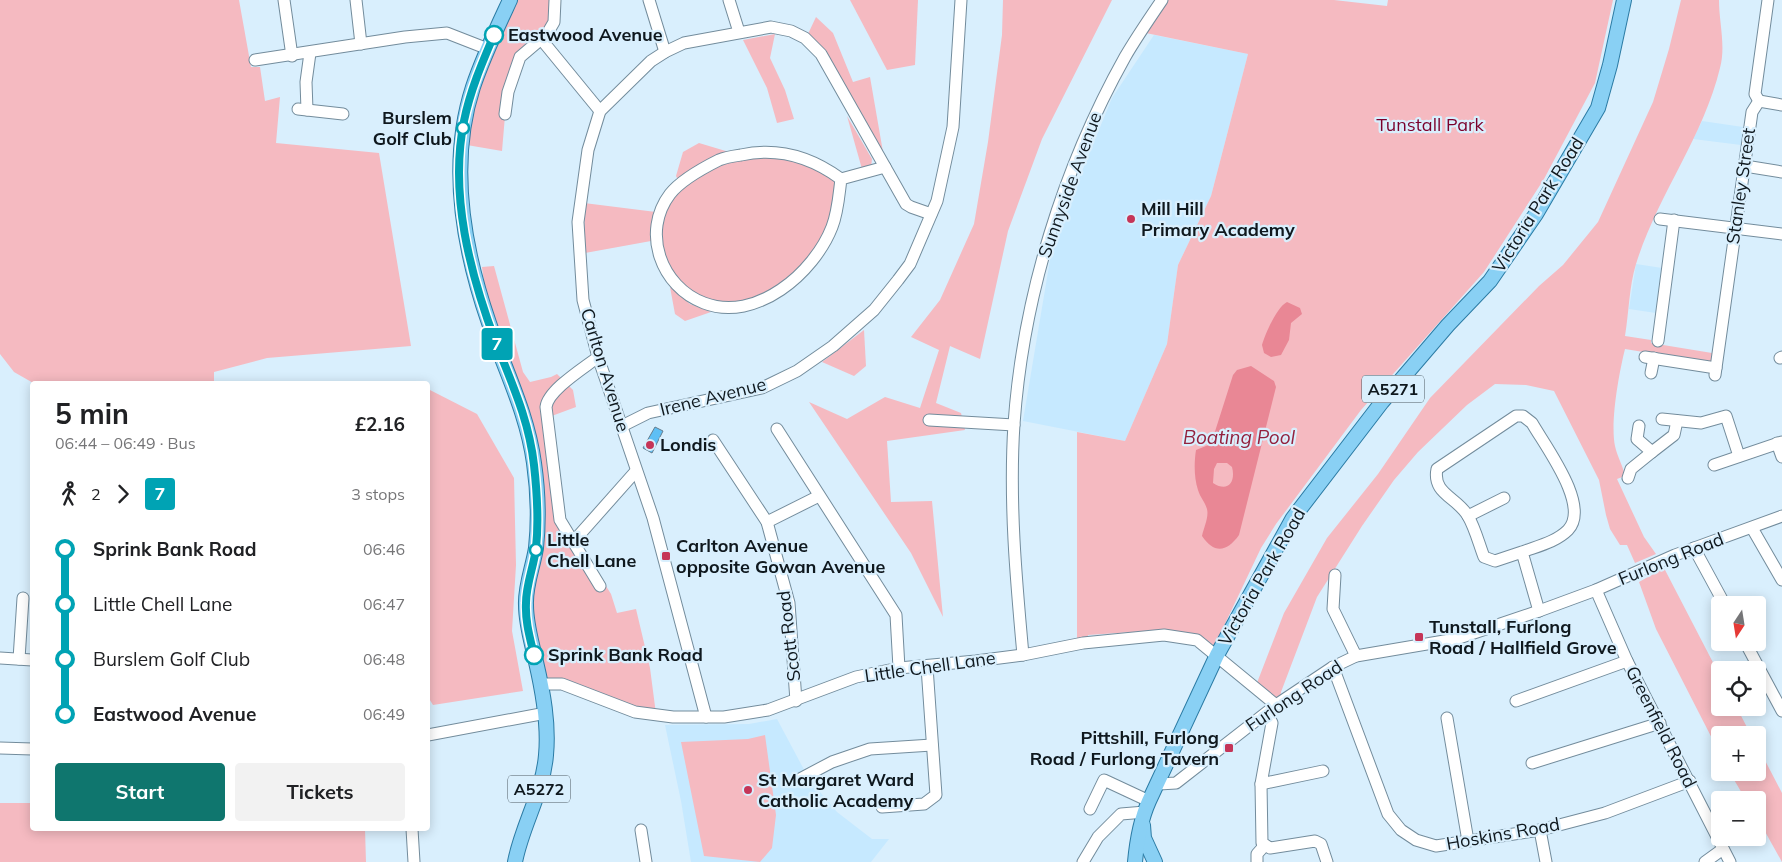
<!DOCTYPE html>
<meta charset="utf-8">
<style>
body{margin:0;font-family:Mulish,sans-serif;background:#f2f2f2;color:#202124;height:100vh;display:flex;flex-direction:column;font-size:19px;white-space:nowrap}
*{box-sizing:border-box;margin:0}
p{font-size:16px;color:#757577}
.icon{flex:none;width:28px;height:28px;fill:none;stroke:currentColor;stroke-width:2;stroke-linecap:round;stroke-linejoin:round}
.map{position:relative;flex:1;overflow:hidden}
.sheet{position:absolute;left:30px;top:381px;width:400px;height:450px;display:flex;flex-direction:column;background:#fff;border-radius:5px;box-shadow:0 2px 12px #0003}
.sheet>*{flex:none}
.badge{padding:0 10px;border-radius:4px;font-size:18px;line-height:32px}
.needle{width:32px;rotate:192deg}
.controls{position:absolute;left:1711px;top:596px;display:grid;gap:10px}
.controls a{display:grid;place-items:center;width:55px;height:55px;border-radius:5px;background:#fff;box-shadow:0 2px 12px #0003;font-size:25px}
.map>.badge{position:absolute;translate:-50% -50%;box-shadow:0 0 0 2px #fff}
.legs{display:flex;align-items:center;gap:8px;height:55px;padding:0 25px;font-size:16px}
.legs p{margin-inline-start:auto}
.headline{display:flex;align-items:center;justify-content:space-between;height:85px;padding:0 25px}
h1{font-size:28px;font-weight:700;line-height:38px}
.cta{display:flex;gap:10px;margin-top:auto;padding:10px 25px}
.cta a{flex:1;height:58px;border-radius:5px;background:#0f766e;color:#fff;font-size:20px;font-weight:700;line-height:58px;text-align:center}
.cta a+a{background:#f2f2f2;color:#202124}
ul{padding:0 25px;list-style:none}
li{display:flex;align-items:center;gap:18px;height:55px;font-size:19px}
li i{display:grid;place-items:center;width:8px;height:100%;margin:0 6px;background:currentColor}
li i::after{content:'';width:12px;height:12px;margin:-6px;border:4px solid;border-radius:50%;background:#fff}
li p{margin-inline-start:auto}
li:first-child i{background:linear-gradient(#0000 50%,currentColor 0)}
li:last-child i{background:linear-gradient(currentColor 50%,#0000 0)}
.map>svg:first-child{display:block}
.built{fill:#c6e9ff}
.green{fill:#f5bac1}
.water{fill:#e98795;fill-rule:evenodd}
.building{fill:#5ebff5;stroke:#657d8d}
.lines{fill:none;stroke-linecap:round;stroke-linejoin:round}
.minor-casing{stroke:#738c9c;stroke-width:13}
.major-casing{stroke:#2b7ba4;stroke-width:16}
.minor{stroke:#fff;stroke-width:11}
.major{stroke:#89d0f4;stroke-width:14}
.line-1-casing{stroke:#fff;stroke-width:11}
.line-1{stroke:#00a3b4;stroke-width:8}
.stop-1-dot{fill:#fff;stroke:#00a3b4;stroke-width:2.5}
.poi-dot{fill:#c53558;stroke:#d9effd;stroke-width:2}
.labels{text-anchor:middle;stroke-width:4.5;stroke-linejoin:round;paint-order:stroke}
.shield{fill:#d9effd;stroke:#4c5861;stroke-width:1}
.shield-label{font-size:16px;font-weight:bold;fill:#0f181e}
.stop-label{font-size:18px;font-weight:bold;fill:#0f181e;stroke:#d9effd;text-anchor:start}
.park-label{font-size:18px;fill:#7b002c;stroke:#d9effd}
.street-label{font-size:18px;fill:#0f181e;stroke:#d9effd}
.poi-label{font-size:18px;font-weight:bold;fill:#0f181e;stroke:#d9effd;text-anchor:start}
.water-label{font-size:19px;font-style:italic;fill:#93213e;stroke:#d9effd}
</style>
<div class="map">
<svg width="1782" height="862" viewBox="0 0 1782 862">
<rect width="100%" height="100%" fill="#d9effd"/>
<g class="built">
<polygon points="1154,35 1248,54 1211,196 1178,265 1167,344 1125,441 1023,421 1053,242 1112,98"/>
<polygon points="1702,121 1743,127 1741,145 1693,139"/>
<polygon points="1636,264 1662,268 1656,313 1629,309"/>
<polygon points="777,719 809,779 837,812 872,839 889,839 871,862 691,862 681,801 665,725 749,724"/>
</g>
<g class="green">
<polygon points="0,0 239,0 251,67 260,67 265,101 280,97 276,143 379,153 411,346 267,358 214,372 214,384 35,384 14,372 0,354"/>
<polygon points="510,0 555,0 554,22 520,57 506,104 502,151 461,144 464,122"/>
<polygon points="850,0 918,0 915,65 887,70"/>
<polygon points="1003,0 1112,0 1042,139 1008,231 980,359 950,346 936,403 961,413 965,430 887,441 891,502 932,501 943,617 911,553 809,402 847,419 885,397 920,408 939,350 911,337 940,300 974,224 988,142 1002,35"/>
<polygon points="1162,0 1334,0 1387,6 1388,0 1613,0 1595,83 1544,179 1484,272 1361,410 1276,524 1261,548 1223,628 1217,647 1163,630 1088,635 1087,643 1077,644 1077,432 1125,441 1167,344 1178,265 1211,196 1248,54 1141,32"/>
<path d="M1681 0H1719C1719 23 1726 46 1720 68 1703 138 1657 196 1636 264 1629 287 1629 312 1625 336L1651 340V343L1712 353 1711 363 1625 349C1619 373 1610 422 1615 446 1617 456 1623 466 1625 476L1617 479 1644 537 1656 554 1635 563 1627 545H1620L1610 529 1606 515 1599 480 1554 391 1526 385 1495 384 1467 405 1418 452 1394 480 1362 526 1317 597 1281 692 1280 702 1255 688 1284 613 1327 538 1378 474 1430 398 1539 286 1563 265 1598 222 1653 102 1669 49Z"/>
<polygon points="816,17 833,33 853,82 870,77 883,152 824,49 808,34"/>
<polygon points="775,34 770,58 785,90 794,119 777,123 767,88 743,40"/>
<polygon points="847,116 872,159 871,167 862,169"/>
<polygon points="699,143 729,152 678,180 676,176 683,152"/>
<polygon points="770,152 841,179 839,195 815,256 777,291 718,307 673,282 656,228 665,200 703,169"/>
<polygon points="584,203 656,212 651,229 651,241 585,253"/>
<polygon points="494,266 523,372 530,382 551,377 557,374 573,390 576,407 549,417 564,519 611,594 617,613 636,609 650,668 656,714 592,696 541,684 527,628 535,473 489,322 482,267"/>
<polygon points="670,287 690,304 711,312 685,321 675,314"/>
<polygon points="864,330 866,366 854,376 822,362"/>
<polygon points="428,389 477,414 514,478 516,565 512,631 523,691 433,705 428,697"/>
<polygon points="1664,568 1720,676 1720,708 1737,708 1751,735 1720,735 1720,754 1656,629 1639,582"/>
<polygon points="765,735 776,815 772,848 760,862 704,856 681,742 748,739"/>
<polygon points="1758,747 1782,793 1782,862 1758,819 1758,800 1746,800 1730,773 1758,772"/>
<polygon points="0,803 32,803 32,829 365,829 366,862 0,862"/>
</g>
<g class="water">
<path d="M1287 302 1300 308 1302 314 1291 323 1289 340 1281 355 1271 357 1264 353 1262 345C1265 334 1277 307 1287 302Z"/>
<path d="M1251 366 1274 381 1276 387 1239 535C1227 552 1214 554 1202 536 1204 527 1209 517 1207 509 1205 502 1200 497 1198 490 1194 478 1194 463 1196 450L1211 444 1233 375 1237 370ZM1217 463H1227L1232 467C1236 482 1228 493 1213 483L1214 469Z"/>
</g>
<polygon class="building" points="655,427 663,431 652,453 643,448"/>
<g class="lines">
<g class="minor-casing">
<g id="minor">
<polyline points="284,0 292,56"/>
<polyline points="356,0 361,44"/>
<polyline points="649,0 665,52"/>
<polyline points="729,0 739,32"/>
<polyline points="541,39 600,111"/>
<polyline points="255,60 405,37 447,33 488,49"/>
<polyline points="1759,101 1755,94 1768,0"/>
<polyline points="1759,101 1782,105"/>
<polyline points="298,109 343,114"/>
<polyline points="307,110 306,82 310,53"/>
<polyline points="505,114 508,92 520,57 547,34 554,22 555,0"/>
<polyline points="1745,166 1782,172"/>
<path d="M841 179C811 157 778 147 741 155 734 156 726 157 719 160 703 168 681 180 670 194 641 232 661 287 704 303 756 323 814 273 832 227 838 212 839 194 841 179L885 167"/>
<polyline points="1660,219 1782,234"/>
<polyline points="1658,341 1674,220"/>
<path d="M598 357C584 368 548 390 546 407L560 520 600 586"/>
<polyline points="1645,357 1716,368"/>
<polyline points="1780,358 1782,357"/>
<polyline points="1651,373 1654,358"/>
<polyline points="1715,375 1752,112 1759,101"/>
<polyline points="1662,419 1701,423 1726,416 1739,456"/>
<polyline points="929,420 1014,425"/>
<polyline points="622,426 648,413 762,388 797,371 833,346 874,310 898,280 910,264 937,201 953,127 961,0"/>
<polyline points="1639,426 1637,439 1652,452 1674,435 1677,421"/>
<polyline points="777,429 896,615 899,668"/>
<polyline points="713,440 767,522 789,603 796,701"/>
<polyline points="1777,443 1782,457"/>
<polyline points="1714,465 1782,442"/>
<polyline points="1628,478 1631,469 1652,452"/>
<polyline points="1468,516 1504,498"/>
<polyline points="767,522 819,496"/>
<polyline points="1752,528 1782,580"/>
<polyline points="573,542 636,471"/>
<polyline points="1694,548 1725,605"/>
<path d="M1522 552 1495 561 1484 557C1479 544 1475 528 1468 516 1457 497 1432 494 1437 469L1516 416H1523L1532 423C1545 446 1591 506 1568 530 1556 542 1538 546 1522 552L1539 611"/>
<polyline points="1335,575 1333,609 1356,656"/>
<polyline points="1596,590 1627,661 1730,862"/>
<polyline points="1745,642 1782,711"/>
<path d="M1023 655C1016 579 1009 501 1014 424 1023 297 1063 168 1125 57 1136 38 1149 19 1162 0"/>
<polyline points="0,658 32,660"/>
<polyline points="19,659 23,598"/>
<polyline points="1333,667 1388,814 1401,830 1416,840 1436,846 1540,830 1605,813 1690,781"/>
<polyline points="541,684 562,684 635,712 673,717 724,717 768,710 856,677 899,668 976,661 1023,655 1083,643 1164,635 1197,640 1276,705"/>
<polyline points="1516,701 1627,661"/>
<polyline points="1267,713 1272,723 1261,784 1323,771"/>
<polyline points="706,717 653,518 598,357 583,300 578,222 588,150 600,111 651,61 665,52 684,43 771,27 791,31 805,38 821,54 906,204 911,207 931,214"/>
<polyline points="1447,718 1468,841"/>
<polyline points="428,735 546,713"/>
<polyline points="0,748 32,749"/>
<polyline points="1532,763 1660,723"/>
<polyline points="798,780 832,762 870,749 932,745"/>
<polyline points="1159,784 1176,783 1276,705 1333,667 1356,656 1456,639 1539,611 1596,590 1675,555 1782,516"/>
<polyline points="1261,784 1262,843 1270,848 1315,841 1321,844 1327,862"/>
<polyline points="882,807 924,804 936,795 927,667"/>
<polyline points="1090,809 1104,780 1149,801"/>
<polyline points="412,829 414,862"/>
<polyline points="641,830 646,862"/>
<polyline points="1540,830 1546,862"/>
<polyline points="1083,862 1098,837 1121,814 1145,812"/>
<polyline points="1257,862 1257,854 1265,845"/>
<polyline points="1705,862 1723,849"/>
</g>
</g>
<g class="major-casing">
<g id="major">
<path d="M510 0C497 28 483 57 473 87 448 164 463 248 489 323 505 371 527 412 534 463 538 491 539 520 536 548 533 567 525 586 526 605 526 625 532 643 536 662 543 692 549 724 546 755 543 793 522 825 515 862"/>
<polyline points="1143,825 1144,838 1155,862"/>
<path d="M1135 862C1137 840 1140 821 1149 801L1217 655 1293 518 1382 402 1448 325 1490 281 1536 214 1598 108 1610 65 1624 0"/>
</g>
</g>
<use href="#minor" class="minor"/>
<use href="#major" class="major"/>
</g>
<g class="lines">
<g class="line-1-casing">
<path id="line-1" d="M494 35C482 63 470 91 464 121 449 194 470 274 496 343 512 384 529 420 534 465 537 492 539 520 536 548 534 566 526 584 526 603 525 621 530 638 534 655"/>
</g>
<use href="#line-1" class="line-1"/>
</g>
<g class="stop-1-dot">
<circle cx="494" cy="35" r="9"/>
<circle cx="463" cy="128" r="6"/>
<circle cx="536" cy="550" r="6"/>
<circle cx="534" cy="655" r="9"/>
</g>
<g class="poi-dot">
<circle cx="1131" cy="219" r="5"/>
<circle cx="650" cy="445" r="5"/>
<rect x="661" y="551" width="10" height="10" rx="2.5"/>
<rect x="1414" y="632" width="10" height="10" rx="2.5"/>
<rect x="1224" y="743" width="10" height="10" rx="2.5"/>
<circle cx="748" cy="790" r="5"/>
</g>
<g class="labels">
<g class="shield">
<rect x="1362" y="375.5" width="62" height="27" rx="4"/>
<rect x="508" y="775.5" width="62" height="27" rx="4"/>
</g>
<g class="shield-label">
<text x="1393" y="395">A5271</text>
<text x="539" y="795">A5272</text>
</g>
<g class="stop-label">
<text x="508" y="41">Eastwood Avenue</text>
<text x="452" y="124" text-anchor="end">Burslem<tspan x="452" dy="21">Golf Club</tspan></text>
<text x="547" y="546">Little<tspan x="547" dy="21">Chell Lane</tspan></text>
<text x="548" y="661">Sprink Bank Road</text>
</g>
<g class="park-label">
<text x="1430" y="131">Tunstall Park</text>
</g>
<g class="street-label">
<text transform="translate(1070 185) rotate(-70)" y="6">Sunnyside Avenue</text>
<text transform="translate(1741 186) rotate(-82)" y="6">Stanley Street</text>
<text transform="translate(1538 205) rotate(-58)" y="6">Victoria Park Road</text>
<text transform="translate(605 370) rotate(73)" y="6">Carlton Avenue</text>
<text transform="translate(713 397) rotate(-14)" y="6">Irene Avenue</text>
<text transform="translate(1671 559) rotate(-22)" y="6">Furlong Road</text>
<text transform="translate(1262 577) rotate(-60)" y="6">Victoria Park Road</text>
<text transform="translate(789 636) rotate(-97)" y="6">Scott Road</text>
<text transform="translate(930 667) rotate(-8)" y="6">Little Chell Lane</text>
<text transform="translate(1294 696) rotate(-34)" y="6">Furlong Road</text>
<text transform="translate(1661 727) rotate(63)" y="6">Greenfield Road</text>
<text transform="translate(1503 834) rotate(-10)" y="6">Hoskins Road</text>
</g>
<g class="poi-label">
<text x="1141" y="215">Mill Hill<tspan x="1141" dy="21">Primary Academy</tspan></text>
<text x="660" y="451">Londis</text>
<text x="676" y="552">Carlton Avenue<tspan x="676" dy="21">opposite Gowan Avenue</tspan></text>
<text x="1429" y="633">Tunstall, Furlong<tspan x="1429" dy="21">Road / Hallfield Grove</tspan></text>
<text x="1219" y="744" text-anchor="end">Pittshill, Furlong<tspan x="1219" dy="21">Road / Furlong Tavern</tspan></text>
<text x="758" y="786">St Margaret Ward<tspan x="758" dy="21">Catholic Academy</tspan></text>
</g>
<g class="water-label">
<text x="1239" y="444">Boating Pool</text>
</g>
</g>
</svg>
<div class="controls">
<a><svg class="needle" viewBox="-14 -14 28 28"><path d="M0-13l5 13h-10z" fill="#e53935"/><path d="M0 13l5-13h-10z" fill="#757577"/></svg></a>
<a><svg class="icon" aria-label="locate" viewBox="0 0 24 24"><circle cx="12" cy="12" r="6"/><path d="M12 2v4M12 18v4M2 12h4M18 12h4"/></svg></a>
<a>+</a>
<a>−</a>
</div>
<b class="badge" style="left:497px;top:344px;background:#00a3b4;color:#fff">7</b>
<section class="sheet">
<div class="headline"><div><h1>5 min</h1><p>06:44 – 06:49 · Bus</p></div><b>£2.16</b></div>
<div class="legs"><svg class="icon" aria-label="walk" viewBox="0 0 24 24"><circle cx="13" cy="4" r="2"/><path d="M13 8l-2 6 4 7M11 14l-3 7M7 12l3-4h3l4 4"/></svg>2<svg class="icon" aria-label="forward" viewBox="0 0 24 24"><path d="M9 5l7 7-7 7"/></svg><b class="badge" style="background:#00a3b4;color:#fff">7</b><p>3 stops</p></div>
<ul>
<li><i style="color:#00a3b4"></i><b>Sprink Bank Road</b><p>06:46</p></li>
<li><i style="color:#00a3b4"></i><span>Little Chell Lane</span><p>06:47</p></li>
<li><i style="color:#00a3b4"></i><span>Burslem Golf Club</span><p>06:48</p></li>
<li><i style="color:#00a3b4"></i><b>Eastwood Avenue</b><p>06:49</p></li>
</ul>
<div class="cta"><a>Start</a><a>Tickets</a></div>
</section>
</div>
